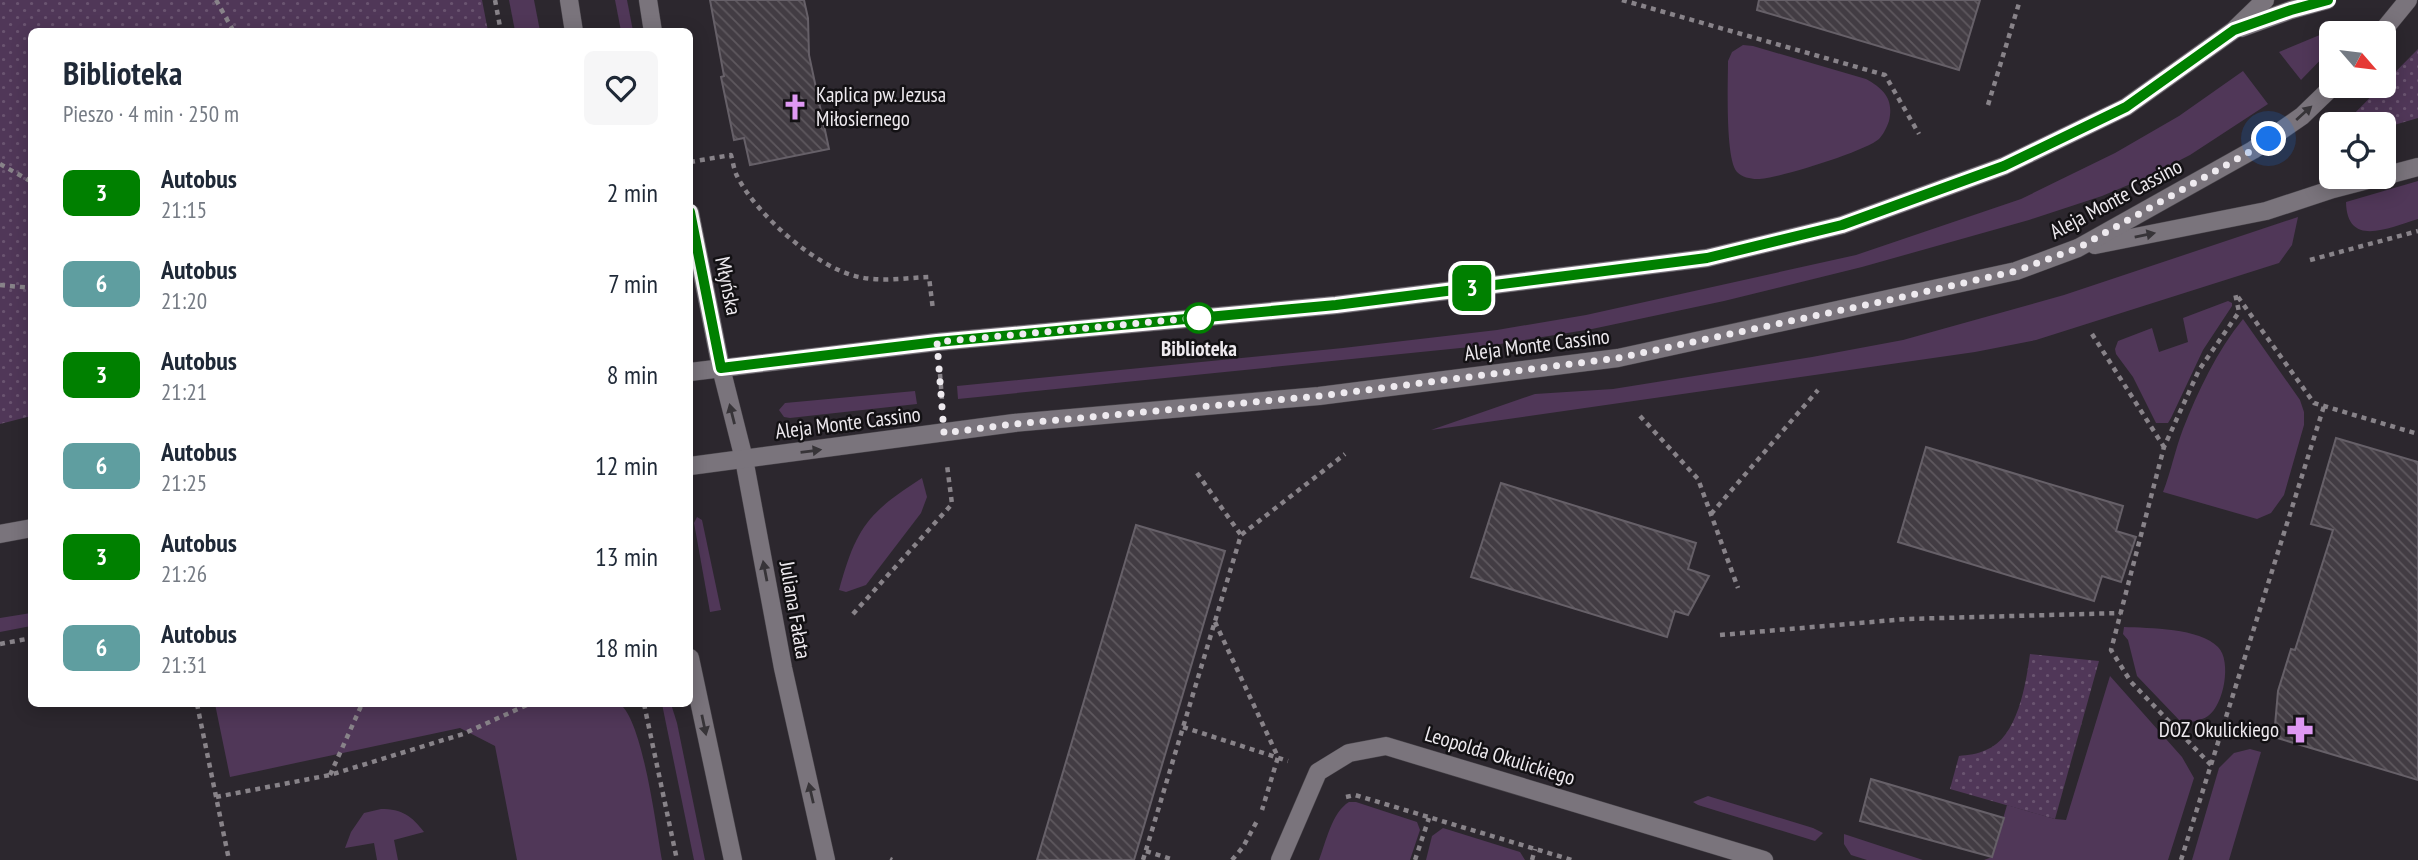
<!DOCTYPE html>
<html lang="pl">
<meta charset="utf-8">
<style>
body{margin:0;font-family:"PT Sans Narrow",sans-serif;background:#f6f6f7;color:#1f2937;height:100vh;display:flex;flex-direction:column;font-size:26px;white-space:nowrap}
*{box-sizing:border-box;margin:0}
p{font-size:23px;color:#747a83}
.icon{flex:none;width:38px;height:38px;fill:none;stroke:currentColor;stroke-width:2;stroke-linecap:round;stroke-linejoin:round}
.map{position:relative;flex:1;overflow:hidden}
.drawer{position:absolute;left:28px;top:28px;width:665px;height:679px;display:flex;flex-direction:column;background:#fff;border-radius:10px;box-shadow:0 4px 18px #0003}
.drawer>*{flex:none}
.badge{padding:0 14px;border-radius:10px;font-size:24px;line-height:46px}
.needle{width:46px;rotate:118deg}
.buttons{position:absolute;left:2319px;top:21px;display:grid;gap:14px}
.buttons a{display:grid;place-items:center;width:77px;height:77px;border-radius:10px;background:#fff;box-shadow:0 4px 18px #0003;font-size:35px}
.you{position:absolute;width:35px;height:35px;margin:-18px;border:5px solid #fff;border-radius:50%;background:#1a73e8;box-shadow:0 0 0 10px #1a73e833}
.map>.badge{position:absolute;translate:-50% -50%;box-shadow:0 0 0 4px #fff}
.round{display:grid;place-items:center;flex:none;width:74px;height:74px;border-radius:10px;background:#f6f6f7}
.head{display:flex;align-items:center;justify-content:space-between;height:119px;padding:0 35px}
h1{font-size:33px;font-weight:700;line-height:52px}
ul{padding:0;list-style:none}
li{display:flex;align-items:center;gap:21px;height:91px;padding:0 35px}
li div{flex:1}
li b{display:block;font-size:26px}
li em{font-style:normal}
li .badge{min-width:77px;font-weight:700;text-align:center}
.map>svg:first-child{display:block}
.grass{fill:#503758}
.park{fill:url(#park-dots)}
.building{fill:url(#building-back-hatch);stroke:#666068;stroke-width:2}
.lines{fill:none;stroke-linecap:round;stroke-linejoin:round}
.minor-casing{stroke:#48444a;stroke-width:19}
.path{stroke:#888389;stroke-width:4.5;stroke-dasharray:5 5;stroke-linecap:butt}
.minor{stroke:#7a747c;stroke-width:18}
.oneway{fill:#373438}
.line-casing{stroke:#fff;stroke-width:16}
.line{stroke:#008000;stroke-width:10}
.walk{stroke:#eeeaef;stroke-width:7;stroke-dasharray:0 12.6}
.stop-dot{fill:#fff;stroke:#008000;stroke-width:3.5}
.labels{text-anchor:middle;stroke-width:5;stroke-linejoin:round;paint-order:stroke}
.poi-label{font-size:21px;fill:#eeeaef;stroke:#131114;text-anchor:start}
.street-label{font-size:21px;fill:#eeeaef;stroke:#131114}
.stop-label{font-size:21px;font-weight:bold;fill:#eeeaef;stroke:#131114}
</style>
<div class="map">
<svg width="2418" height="860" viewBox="0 0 2418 860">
<defs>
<pattern id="park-dots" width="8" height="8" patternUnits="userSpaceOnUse" patternTransform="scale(1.75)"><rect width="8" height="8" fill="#503758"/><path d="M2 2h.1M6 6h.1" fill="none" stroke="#6a5470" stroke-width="1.8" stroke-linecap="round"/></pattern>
<pattern id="building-back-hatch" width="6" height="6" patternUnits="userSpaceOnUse" patternTransform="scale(1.75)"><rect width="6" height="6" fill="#423c43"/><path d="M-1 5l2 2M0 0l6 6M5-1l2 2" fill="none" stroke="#5e585e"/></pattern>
</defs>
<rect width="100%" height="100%" fill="#2c272e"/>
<g class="grass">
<polygon points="509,0 534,0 540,31 515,31"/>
<polygon points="615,0 627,0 633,31 621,31"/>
<polygon points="2340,29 2343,33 2331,33 2331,49 2301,80 2279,52 2327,32"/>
<path d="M1743 45 1753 46 1866 79C1884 89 1894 99 1889 121 1887 127 1883 135 1879 139 1866 151 1774 180 1757 179 1750 179 1742 177 1737 172 1725 159 1728 82 1728 61L1732 52Z"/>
<polygon points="2243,71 2268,104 2190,155 2145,178 2102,196 2029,220 1862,267 1724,301 1592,329 1500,344 958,399 957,386 1343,348 1497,330 1586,315 1856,255 2021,199 2115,153 2179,116"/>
<path d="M2418 181V219C2390 227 2347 249 2346 202Z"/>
<polygon points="2298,217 2292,245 2279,263 2036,340 1975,352 1431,430 1535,394 1613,389 1812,357 1903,340 2064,295"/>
<polygon points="2228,301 2232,303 2232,306 2203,350 2171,418 2168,423 2156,423 2133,377 2116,354 2115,349 2118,341 2152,328 2159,352 2188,342 2183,318"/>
<path d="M2243 319 2300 400 2304 412V425L2284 495 2271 513 2257 519 2163 492C2171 471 2175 450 2183 429 2198 391 2217 351 2243 319Z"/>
<polygon points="915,391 917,404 790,418 784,417 779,410 785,403"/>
<path d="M922 478 927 497 921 513 866 585 846 592 839 590C856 527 869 512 922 478Z"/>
<polygon points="697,517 702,520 721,610 710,612 694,523"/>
<polygon points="31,613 31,626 0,632 0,618"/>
<path d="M2124 627C2149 628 2200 628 2218 647 2232 661 2224 705 2208 716 2201 721 2190 722 2182 723L2137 676 2128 640 2123 634Z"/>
<polygon points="2110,676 2182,757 2194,778 2168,860 1984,860 1992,857 2007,805 2055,819 2066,820"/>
<path d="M215 704H620C643 722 656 827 662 860H517L495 746 460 728 230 777Z"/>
<polygon points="662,704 671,704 677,723 705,860 694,860"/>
<polygon points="2250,749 2261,752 2229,860 2192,860 2219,768 2234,753"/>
<polygon points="1708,796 1813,828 1823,833 1815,841 1698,805 1693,802"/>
<path d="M1349 802H1356L1417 822 1420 830 1410 860H1319C1326 842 1332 812 1349 802Z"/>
<path d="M381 809C402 809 412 816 424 832L394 840 398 860H377L374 843 345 848 351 832 364 813Z"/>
<polygon points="1443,828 1520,852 1525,860 1426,860 1432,836"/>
<polygon points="1844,834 1923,860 1867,860 1851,855 1844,844"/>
</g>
<g class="park">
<polygon points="0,0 482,0 488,31 32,32 31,416 0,424"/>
<polygon points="2418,49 2418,118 2384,128 2384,124 2344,124"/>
<path d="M2030 654 2099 661 2055 819 1950 789 1959 756C1968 755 1978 754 1986 750 2018 738 2026 683 2030 654Z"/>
</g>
<g class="building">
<polygon points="710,0 804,0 808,18 809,55 829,149 750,165 744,138 734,140 721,77 724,76"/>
<polygon points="1759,0 1980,0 1959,70 1757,10"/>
<polygon points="2336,438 2418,462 2418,780 2274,737 2278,691 2291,649 2295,650 2333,530 2311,524"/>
<polygon points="1926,447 2123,506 2116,531 2136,537 2121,582 2102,576 2094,601 1898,542"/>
<polygon points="1501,483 1696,543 1688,569 1709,576 1688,615 1675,611 1667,637 1471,577"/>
<polygon points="1136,525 1225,551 1134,860 1037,860"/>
<polygon points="1871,779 2004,818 1992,857 1860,821"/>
</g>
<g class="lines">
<g class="minor-casing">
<g id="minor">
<polyline points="569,0 574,32"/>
<polyline points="648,0 653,32"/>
<polyline points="2241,28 2291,10 2327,0"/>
<polyline points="2381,33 2408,0"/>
<polyline points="2384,176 2418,167"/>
<polyline points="690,213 721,368 744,459 783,668 826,860"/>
<polyline points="2095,245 2266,211 2333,189 2379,177"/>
<polyline points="690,372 937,342 1336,305 1707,258 1842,225 2004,166 2126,107 2234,30 2265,0"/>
<polyline points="690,466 1014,423 1319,396 1618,358 2016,271 2078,248 2253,150 2302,116 2333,86"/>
<polyline points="0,534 32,528"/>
<polyline points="690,658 733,860"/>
<polyline points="1280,860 1318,772 1349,753 1386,746 1764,860"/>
</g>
</g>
<g class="path">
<polyline points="216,0 234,32"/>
<polyline points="495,0 501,32"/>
<polyline points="1622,0 1885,75 1919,134"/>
<polyline points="1988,105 2020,0"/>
<path d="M690 162 731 155C733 162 734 170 737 176 756 214 816 268 859 277 881 282 906 278 929 277L933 310"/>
<polyline points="0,164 32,182"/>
<polyline points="2310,260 2418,231"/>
<polyline points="0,285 32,288"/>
<polyline points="2238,297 2314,403 2418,434"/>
<polyline points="2092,334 2164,447"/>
<polyline points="940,374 942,400"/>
<polyline points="1640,416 1698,479 1738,588"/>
<polyline points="1197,473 1241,535"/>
<polyline points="1711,514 1818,390"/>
<polyline points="853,614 952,504 947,465"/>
<polyline points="1215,622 1278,757 1262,810"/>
<polyline points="1720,635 1906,619 2121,613"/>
<polyline points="0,644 32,638"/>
<polyline points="197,704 229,860"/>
<polyline points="644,704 677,860"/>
<polyline points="1183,727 1288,761"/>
<polyline points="2211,765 2131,682 2111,650 2164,447 2199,370 2239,312 2235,293"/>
<polyline points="330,775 362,704"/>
<polyline points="216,797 330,775 463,734 529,704"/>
<polyline points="1346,797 1355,795 1572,860"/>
<polyline points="1146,851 1174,860"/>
<polyline points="890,859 892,860"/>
<polyline points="1143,860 1241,535 1345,454"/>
<polyline points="1232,860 1243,847 1257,821"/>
<polyline points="1415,860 1429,818"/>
<polyline points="1532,860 1535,849"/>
<polyline points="2181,860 2324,406"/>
</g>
<use href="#minor" class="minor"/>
</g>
<defs><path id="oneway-solid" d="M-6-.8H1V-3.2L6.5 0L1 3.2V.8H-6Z" transform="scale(1.75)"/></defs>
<g class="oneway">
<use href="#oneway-solid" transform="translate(2304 113) rotate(-42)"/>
<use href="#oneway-solid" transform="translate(2145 235) rotate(-11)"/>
<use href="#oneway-solid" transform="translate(732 414) rotate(-104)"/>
<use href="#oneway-solid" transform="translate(811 451) rotate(-7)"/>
<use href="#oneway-solid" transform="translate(765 571) rotate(-101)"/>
<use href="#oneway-solid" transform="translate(704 725) rotate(78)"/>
<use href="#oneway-solid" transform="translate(811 793) rotate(-103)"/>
</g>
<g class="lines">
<g class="line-casing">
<polyline id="line" points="690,212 721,368 937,342 1336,305 1707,258 1842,225 2004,166 2126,107 2234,30 2291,10 2328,0"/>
</g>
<use href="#line" class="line"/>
<polyline class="walk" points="1199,318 1205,317 937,342 944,433 1014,424 1319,396 1618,358 1889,300 2016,271 2078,248 2253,150 2269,139"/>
</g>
<defs>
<g id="church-bare" transform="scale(2.1)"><path d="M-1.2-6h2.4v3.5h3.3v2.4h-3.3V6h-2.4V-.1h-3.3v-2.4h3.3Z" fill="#de98f3" stroke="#131114" stroke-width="2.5" paint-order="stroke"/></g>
<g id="pharmacy-bare" transform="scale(2.1)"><path d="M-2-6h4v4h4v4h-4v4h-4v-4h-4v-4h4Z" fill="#de98f3" stroke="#131114" stroke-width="2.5" paint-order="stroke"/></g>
</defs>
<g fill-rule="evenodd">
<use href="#church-bare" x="795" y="107"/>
<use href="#pharmacy-bare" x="2300" y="730"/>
</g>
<circle class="stop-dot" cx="1199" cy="318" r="14"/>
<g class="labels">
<g class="poi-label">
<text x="816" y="102">Kaplica pw. Jezusa<tspan x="816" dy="24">Miłosiernego</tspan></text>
<text x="2279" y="737" text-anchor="end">DOZ Okulickiego</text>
</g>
<g class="street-label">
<text transform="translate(2116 199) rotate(-28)" y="7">Aleja Monte Cassino</text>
<text transform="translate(728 286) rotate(78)" y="7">Młyńska</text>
<text transform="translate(1537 345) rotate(-7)" y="7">Aleja Monte Cassino</text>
<text transform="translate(848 423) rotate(-7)" y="7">Aleja Monte Cassino</text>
<text transform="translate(795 610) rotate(80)" y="7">Juliana Fałata</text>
<text transform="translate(1500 756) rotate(17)" y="7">Leopolda Okulickiego</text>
</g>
<g class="stop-label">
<text x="1199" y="356">Biblioteka</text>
</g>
</g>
</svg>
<div class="buttons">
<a><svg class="needle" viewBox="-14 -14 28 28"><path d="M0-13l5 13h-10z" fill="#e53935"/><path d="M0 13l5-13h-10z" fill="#747a83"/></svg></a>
<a><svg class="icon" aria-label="locate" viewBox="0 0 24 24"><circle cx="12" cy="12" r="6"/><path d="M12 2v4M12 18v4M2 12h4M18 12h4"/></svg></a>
</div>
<div class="you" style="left:2269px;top:139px"></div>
<b class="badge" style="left:1472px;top:288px;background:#008000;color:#fff">3</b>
<section class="drawer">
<div class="head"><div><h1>Biblioteka</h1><p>Pieszo · 4 min · 250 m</p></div><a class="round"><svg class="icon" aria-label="heart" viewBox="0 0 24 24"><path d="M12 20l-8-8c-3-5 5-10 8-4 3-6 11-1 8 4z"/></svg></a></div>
<ul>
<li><span class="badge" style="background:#008000;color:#fff">3</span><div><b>Autobus</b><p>21:15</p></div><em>2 min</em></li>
<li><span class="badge" style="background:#5f9ea0;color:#fff">6</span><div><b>Autobus</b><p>21:20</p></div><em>7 min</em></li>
<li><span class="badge" style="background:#008000;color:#fff">3</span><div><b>Autobus</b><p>21:21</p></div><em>8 min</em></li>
<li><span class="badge" style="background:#5f9ea0;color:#fff">6</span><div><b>Autobus</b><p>21:25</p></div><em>12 min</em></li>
<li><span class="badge" style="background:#008000;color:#fff">3</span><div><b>Autobus</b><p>21:26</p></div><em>13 min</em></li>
<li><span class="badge" style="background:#5f9ea0;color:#fff">6</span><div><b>Autobus</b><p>21:31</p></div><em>18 min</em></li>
</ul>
</section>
</div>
